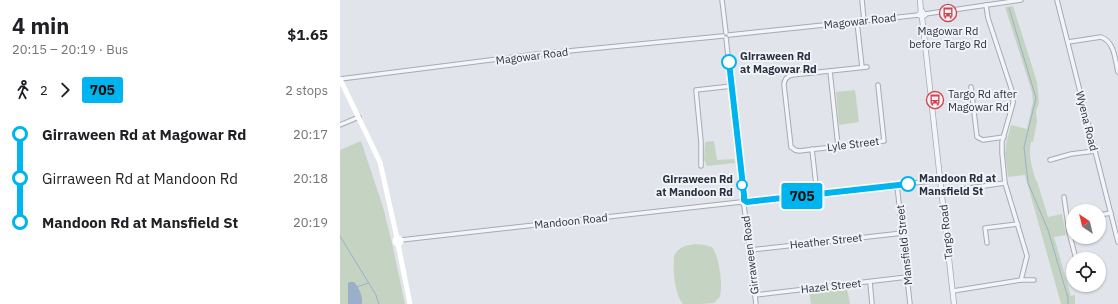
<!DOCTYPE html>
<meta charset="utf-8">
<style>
body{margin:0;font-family:"IBM Plex Sans",sans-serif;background:#f6f6f6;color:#202124;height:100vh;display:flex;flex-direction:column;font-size:15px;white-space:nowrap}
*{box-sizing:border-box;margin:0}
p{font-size:13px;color:#757577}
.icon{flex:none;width:22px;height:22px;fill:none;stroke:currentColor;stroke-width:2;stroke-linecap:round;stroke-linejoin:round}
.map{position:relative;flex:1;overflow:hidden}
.drawer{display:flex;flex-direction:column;background:#fff;width:340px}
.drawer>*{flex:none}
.badge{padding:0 8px;border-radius:3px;font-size:14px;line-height:26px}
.needle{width:26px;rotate:325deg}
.tools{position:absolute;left:726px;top:204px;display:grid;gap:8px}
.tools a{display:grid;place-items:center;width:40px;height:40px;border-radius:50%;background:#fff;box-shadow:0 1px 3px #0004;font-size:20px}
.map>.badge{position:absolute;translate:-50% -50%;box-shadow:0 0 0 2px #fff}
.legs{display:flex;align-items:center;gap:6px;height:44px;padding:0 12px;font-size:13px}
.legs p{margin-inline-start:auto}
.head{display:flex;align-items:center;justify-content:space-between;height:68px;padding:0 12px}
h1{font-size:22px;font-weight:800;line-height:30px}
ul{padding:0 12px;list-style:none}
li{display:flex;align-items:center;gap:14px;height:44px;font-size:15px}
li i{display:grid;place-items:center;width:6px;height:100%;margin:0 5px;background:currentColor}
li i::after{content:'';width:10px;height:10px;margin:-5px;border:3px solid;border-radius:50%;background:#fff}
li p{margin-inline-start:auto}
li:first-child i{background:linear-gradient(#0000 50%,currentColor 0)}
li:last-child i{background:linear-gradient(currentColor 50%,#0000 0)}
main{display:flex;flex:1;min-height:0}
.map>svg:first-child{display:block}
.green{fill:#c5d4c2}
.water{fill:#9bafcb}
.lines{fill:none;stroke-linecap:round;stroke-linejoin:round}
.stream{stroke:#9bafcb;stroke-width:1}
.minor-casing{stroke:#a6aab4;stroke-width:5.5}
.tertiary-casing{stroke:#a6aab4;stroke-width:6}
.minor{stroke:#f4f5f8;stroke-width:3.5}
.tertiary{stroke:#f4f5f8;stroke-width:4.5}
.secondary{stroke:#fff;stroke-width:5}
.line-1-casing{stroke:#fff;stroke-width:9}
.line-1{stroke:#00b5ef;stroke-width:6}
.stop-1-dot{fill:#fff;stroke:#00b5ef;stroke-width:2}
.labels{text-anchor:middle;stroke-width:4;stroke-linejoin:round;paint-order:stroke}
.street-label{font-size:11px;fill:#293042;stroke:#f1f3f7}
.poi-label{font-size:11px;fill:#293042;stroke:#f1f3f7}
.stop-label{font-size:11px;font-weight:bold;fill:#293042;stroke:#f1f3f7;text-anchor:start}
</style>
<main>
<section class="drawer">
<div class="head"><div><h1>4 min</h1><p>20:15 – 20:19 · Bus</p></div><b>$1.65</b></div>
<div class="legs"><svg class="icon" aria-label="walk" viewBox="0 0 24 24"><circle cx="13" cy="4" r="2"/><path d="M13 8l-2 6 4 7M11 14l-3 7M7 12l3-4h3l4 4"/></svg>2<svg class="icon" aria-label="forward" viewBox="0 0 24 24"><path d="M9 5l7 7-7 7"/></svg><b class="badge" style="background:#00b5ef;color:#111">705</b><p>2 stops</p></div>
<ul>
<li><i style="color:#00b5ef"></i><b>Girraween Rd at Magowar Rd</b><p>20:17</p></li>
<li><i style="color:#00b5ef"></i><span>Girraween Rd at Mandoon Rd</span><p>20:18</p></li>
<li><i style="color:#00b5ef"></i><b>Mandoon Rd at Mansfield St</b><p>20:19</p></li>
</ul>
</section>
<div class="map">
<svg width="778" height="304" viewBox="0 0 778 304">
<rect width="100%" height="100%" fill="#e1e4ea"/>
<g class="green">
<path d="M673 6 697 82 699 102 696 112 697 122 693 142H691C688 155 692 168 696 181H697L708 217 722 214 726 235 714 237 731 296 735 295V304H721L685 175 668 177 665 154 666 144 671 125 687 129 693 102 692 92 665 7Z"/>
<polygon points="515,90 519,122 499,125 496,92"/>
<polygon points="21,141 43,207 52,243 65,304 0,304 0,150"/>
<polygon points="374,141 377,160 394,159 395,163 367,166 364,160 365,142"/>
<path d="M356 244 364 245 372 247C379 255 383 286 380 296 379 298 376 301 374 303 368 304 350 304 343 304 334 294 333 269 334 256 338 247 347 245 356 244Z"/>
<polygon points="507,288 510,304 471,304 469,292"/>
</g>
<path class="water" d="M10 282H14C19 288 23 296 22 304H8V283Z"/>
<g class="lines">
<g class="stream">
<polyline points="669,8 696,98 684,147 688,183 708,230 728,298 728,304"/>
<polyline points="0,236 36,295 39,304"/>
<polyline points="17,287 28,283"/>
</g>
<g class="minor-casing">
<g id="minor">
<polyline points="382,0 386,33"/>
<polyline points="522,0 524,21"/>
<polyline points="717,0 778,242"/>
<polyline points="646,5 648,18 673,94 673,103 662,142 662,153 665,183 687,256 681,280"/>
<polyline points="585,14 681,0"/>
<polyline points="517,22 522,67"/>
<polyline points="389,35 579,15"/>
<polyline points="386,38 404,199"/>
<path d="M728 42 761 37C775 42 775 60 778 72"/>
<path d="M527 67 452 75C447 76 444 80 444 85L451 147 455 150 459 151 544 141 538 85"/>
<polyline points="490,71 498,146"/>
<polyline points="0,79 197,54 383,36"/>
<polyline points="631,87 637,137 643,140 664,137"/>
<polyline points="0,125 19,117"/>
<polyline points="472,149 477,194"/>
<polyline points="710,160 731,154 755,151"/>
<polyline points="361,166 361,142 356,90 392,86"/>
<polyline points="557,185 570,304"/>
<polyline points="601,192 665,183"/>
<polyline points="724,197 729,232 736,259"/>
<polyline points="404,199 401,202 404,205 407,202 414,201 600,180"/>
<polyline points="404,205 416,304"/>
<polyline points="759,215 771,213"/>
<polyline points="61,240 401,202"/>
<polyline points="647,243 645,228 678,224"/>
<polyline points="410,250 563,233"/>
<polyline points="530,282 532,304"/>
<polyline points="613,291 681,280 694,280"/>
<polyline points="415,295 567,277"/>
</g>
</g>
<g class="tertiary-casing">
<g id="tertiary">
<polyline points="580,0 581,12"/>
<polyline points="582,17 585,15 582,11 580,13 579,15 582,17 614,304"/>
</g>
</g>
<use href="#minor" class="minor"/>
<use href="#tertiary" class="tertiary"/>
<g class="secondary">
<polyline points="0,79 40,162 57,238"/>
<circle cx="58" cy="241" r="3"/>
<polyline points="58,244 70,304"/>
</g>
</g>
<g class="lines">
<g class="line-1-casing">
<polyline id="line-1" points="389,62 404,195 404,200 407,202 568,184"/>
</g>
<use href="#line-1" class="line-1"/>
</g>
<defs>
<g id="bus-ring" transform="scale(0.9)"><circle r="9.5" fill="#f1f3f7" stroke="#d2434d" stroke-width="1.5"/><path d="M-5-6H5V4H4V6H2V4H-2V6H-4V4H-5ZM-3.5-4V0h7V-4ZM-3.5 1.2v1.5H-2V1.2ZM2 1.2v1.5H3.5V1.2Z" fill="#d2434d"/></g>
</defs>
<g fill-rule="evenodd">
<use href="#bus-ring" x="608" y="13"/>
<use href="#bus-ring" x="595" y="100"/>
</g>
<g class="stop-1-dot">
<circle cx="389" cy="62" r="7"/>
<circle cx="568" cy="184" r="7"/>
<circle cx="402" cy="185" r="5"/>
</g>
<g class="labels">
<g class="street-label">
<text transform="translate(520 21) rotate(-6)" y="4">Magowar Road</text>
<text transform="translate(192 56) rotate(-7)" y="4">Magowar Road</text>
<text transform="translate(747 121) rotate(76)" y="4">Wyena Road</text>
<text transform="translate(513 144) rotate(-7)" y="4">Lyle Street</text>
<text transform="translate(231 221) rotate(-6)" y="4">Mandoon Road</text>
<text transform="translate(606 232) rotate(-96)" y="4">Targo Road</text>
<text transform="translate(486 241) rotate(-6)" y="4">Heather Street</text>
<text transform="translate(564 245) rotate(-96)" y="4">Mansfield Street</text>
<text transform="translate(410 255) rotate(-97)" y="4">Girraween Road</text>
<text transform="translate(491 286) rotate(-6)" y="4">Hazel Street</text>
</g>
<g class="poi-label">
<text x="608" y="35">Magowar Rd<tspan x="608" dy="13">before Targo Rd</tspan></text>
<text x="608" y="98" text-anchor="start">Targo Rd after<tspan x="608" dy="13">Magowar Rd</tspan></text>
</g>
<g class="stop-label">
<text x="400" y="60">Girraween Rd<tspan x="400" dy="13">at Magowar Rd</tspan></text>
<text x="579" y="182">Mandoon Rd at<tspan x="579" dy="13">Mansfield St</tspan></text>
<text x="393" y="183" text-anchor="end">Girraween Rd<tspan x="393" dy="13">at Mandoon Rd</tspan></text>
</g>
</g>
</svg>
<div class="tools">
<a><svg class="needle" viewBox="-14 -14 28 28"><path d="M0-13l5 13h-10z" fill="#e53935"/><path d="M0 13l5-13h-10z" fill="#757577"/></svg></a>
<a><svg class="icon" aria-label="locate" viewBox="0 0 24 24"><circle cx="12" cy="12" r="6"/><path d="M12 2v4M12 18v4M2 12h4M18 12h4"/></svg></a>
</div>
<b class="badge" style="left:462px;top:196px;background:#00b5ef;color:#111">705</b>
</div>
</main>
